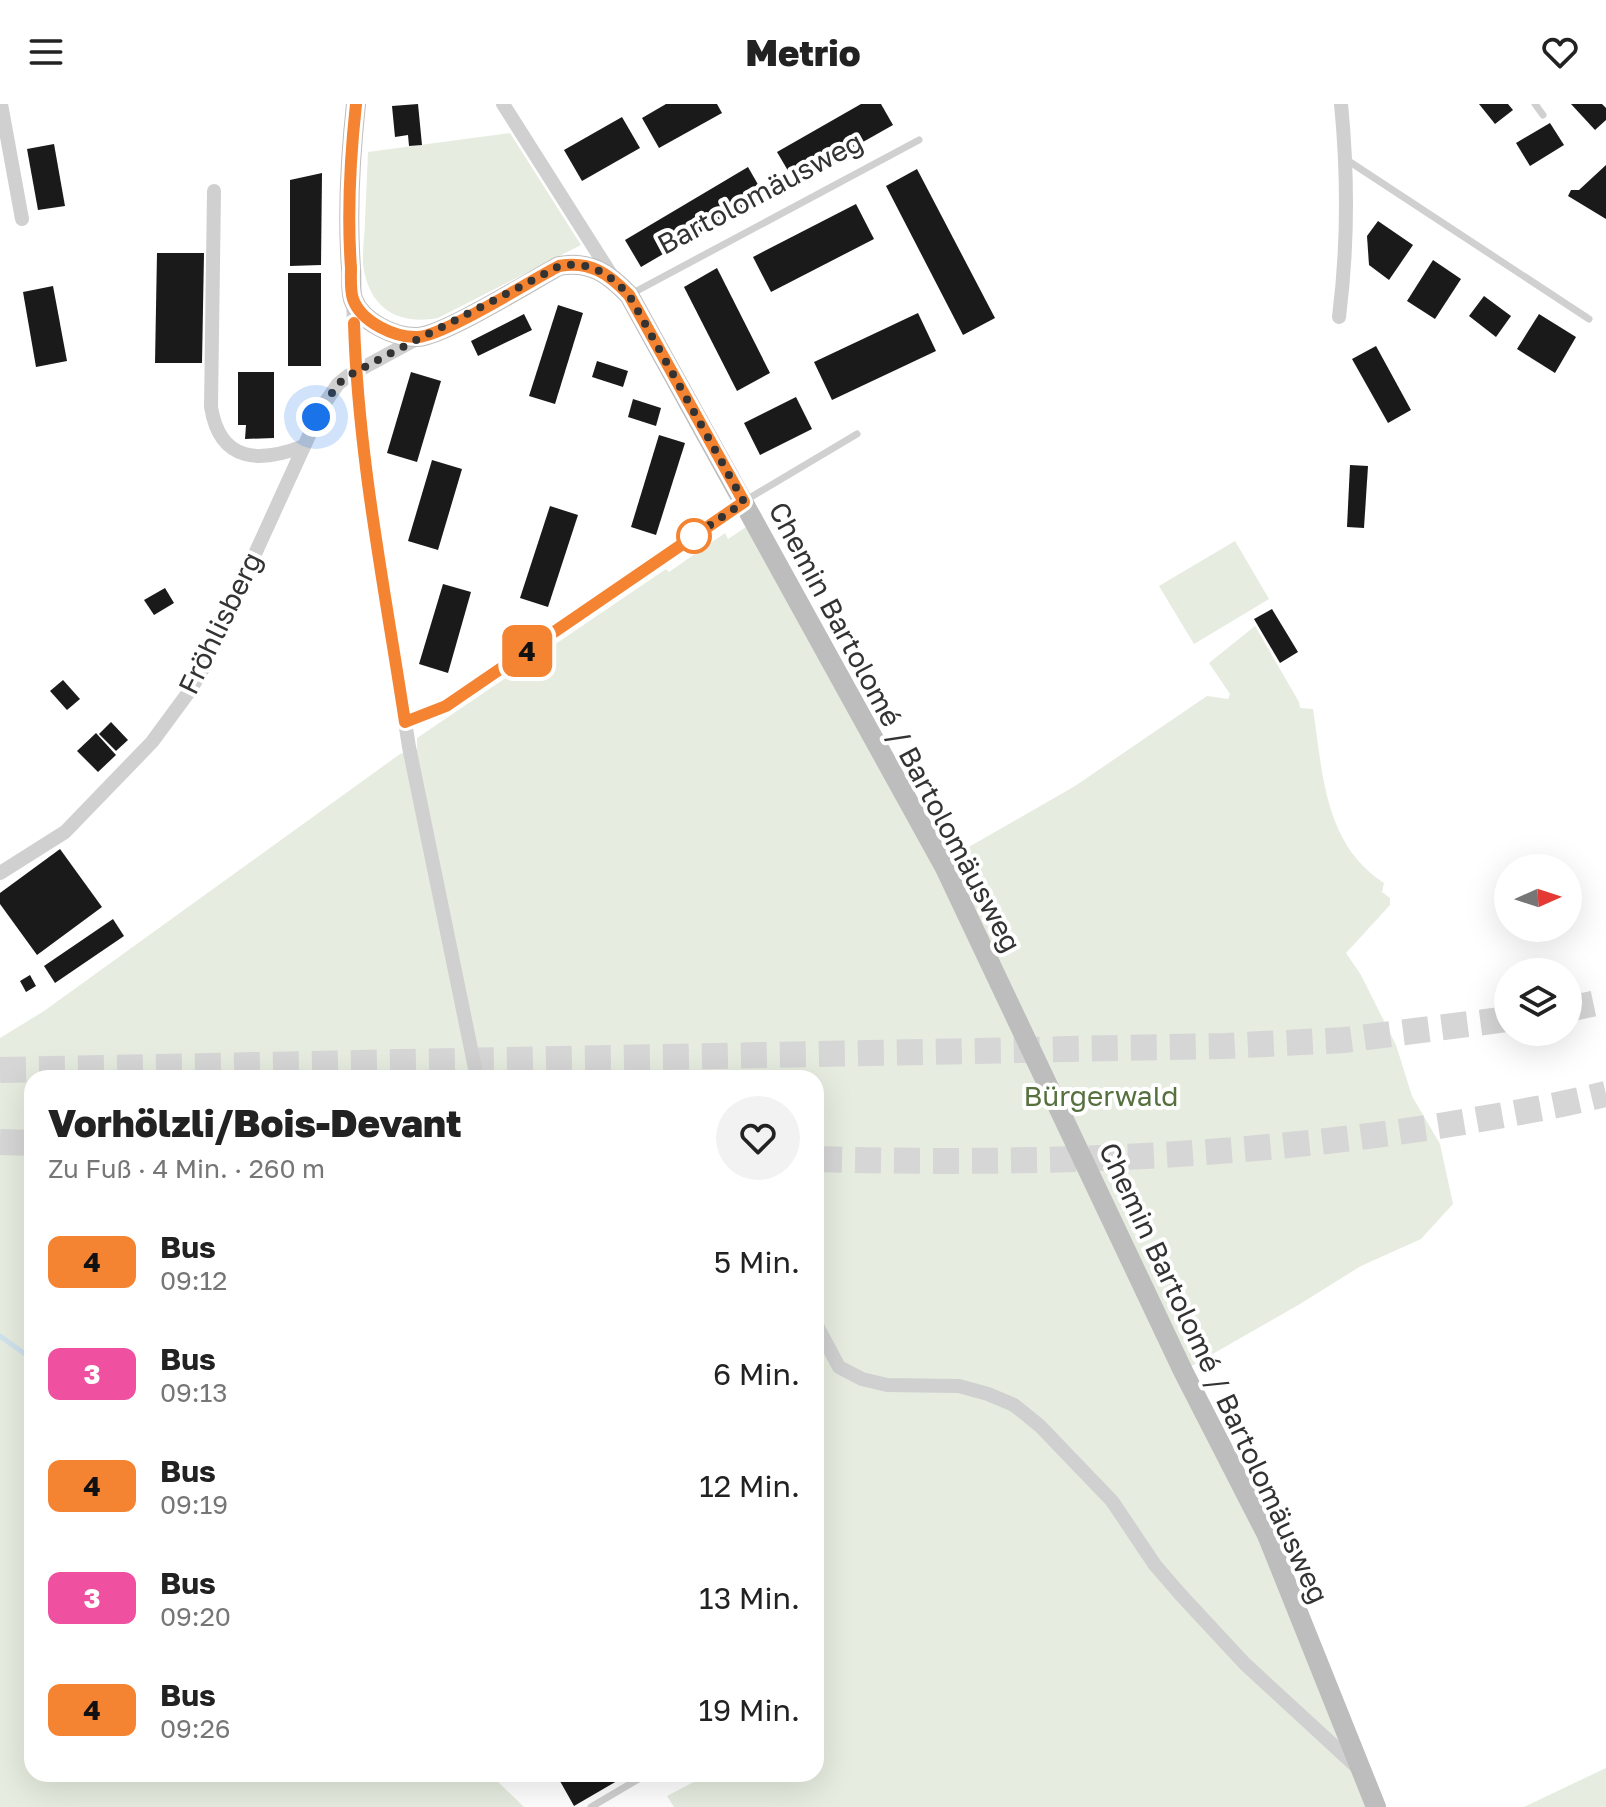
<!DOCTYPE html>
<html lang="de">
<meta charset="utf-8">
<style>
body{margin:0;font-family:"Golos Text",sans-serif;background:#f2f2f2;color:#222;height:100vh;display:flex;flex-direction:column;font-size:30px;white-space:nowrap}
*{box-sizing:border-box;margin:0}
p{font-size:26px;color:#767676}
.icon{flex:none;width:44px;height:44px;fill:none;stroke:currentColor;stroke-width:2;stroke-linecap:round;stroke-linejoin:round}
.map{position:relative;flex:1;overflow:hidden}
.drawer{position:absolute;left:24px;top:966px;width:800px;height:712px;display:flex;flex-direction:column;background:#fff;border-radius:24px;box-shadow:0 8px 32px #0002}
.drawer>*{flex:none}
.badge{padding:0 16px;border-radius:12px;font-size:28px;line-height:52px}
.needle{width:52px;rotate:87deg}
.fabs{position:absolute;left:1494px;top:750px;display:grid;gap:16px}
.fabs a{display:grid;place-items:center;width:88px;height:88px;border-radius:50%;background:#fff;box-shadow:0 8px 32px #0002;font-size:40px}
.you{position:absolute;width:40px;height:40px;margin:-20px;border:6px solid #fff;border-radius:50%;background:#1a73e8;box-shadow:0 0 0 12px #1a73e833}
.map>.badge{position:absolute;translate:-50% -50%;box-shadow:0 0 0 4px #fff}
.round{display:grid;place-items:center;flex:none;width:84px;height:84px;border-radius:42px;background:#f2f2f2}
.overview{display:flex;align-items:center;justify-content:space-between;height:136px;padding:0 24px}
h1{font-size:38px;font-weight:800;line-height:60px}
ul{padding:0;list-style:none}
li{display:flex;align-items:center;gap:24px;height:112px;padding:0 24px}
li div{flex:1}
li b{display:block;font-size:30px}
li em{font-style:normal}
li .badge{min-width:88px;font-weight:700;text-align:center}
header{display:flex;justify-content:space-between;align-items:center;height:104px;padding:0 24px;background:#fff;font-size:36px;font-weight:800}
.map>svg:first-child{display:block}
.green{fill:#e6ecdf}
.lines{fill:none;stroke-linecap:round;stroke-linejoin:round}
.stream{stroke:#cfe2ee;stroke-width:5}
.building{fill:#1a1a1a}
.highway-tunnel{stroke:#d6d6d6;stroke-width:26;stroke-dasharray:26 13;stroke-linecap:butt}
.lane{stroke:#d0d0d0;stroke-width:7}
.street{stroke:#d0d0d0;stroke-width:14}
.secondary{stroke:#bdbdbd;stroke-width:20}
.line-casing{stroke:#fff;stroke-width:18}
.line{stroke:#f48332;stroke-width:12}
.walk{stroke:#333;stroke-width:8;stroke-dasharray:0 14.4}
.stop-dot{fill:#fff;stroke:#f48332;stroke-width:4}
.labels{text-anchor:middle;stroke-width:8;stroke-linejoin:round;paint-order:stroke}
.street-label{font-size:28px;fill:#333;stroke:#fff}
.park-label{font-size:28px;fill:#56703f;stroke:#fff}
</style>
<header><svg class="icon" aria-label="menu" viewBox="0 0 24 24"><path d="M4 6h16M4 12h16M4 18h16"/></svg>Metrio<svg class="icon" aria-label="heart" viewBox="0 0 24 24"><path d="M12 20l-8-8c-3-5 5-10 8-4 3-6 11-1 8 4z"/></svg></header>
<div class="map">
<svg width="1606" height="1703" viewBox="0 0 1606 1703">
<rect width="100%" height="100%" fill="#fff"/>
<g class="green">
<path d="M510 29 581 141 438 214C401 221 372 207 364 167 361 152 365 132 365 117 366 94 367 71 368 48Z"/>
<path d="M749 421 934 763 1075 682 1207 592 1228 595 1230 590 1209 559 1255 522 1299 598 1300 604 1313 605C1323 670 1324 740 1384 779L1382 788 1390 794V801L1346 849 1361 871 1396 941 1412 992 1440 1040 1453 1100 1421 1135 1361 1162 1300 1200 1183 1267 1267 1431 1376 1703H674L667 1692 709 1670H816V974H32V1670H490L524 1703H0V934L44 907 400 650 417 645V634L666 465 669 468 725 429 728 435Z"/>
<polygon points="1235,437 1269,495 1194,540 1159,482"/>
<polygon points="1606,1664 1606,1703 1524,1703"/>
</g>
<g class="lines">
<polyline class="stream" points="0,1232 32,1255"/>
</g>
<g class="building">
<polygon points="418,0 422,41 409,42 408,31 395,33 392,2"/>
<polygon points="666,0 717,0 722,9 659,44 642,14"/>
<polygon points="861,0 881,0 893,21 794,77 777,48"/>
<polygon points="1479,0 1508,0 1513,6 1495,20"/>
<polygon points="1571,0 1602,0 1606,4 1606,16 1595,26"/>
<polygon points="622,13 640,44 582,77 564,46"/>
<polygon points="1550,19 1564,41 1530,62 1516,39"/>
<polygon points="54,40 65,102 38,106 27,45"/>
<polygon points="1606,61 1606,115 1568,92 1571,86 1579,86"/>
<polygon points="748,63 764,91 641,163 625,136"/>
<polygon points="917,65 995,214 963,231 886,82"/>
<polygon points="322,69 321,161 290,162 290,76"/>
<polygon points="856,100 874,135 771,188 753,153"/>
<polygon points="1378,117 1413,141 1389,176 1369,161 1367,132"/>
<polygon points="157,149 204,149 202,259 155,259"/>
<polygon points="1433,156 1461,175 1435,215 1407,197"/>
<polygon points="717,164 770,269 737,287 684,183"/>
<rect x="288" y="169" width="33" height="93"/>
<polygon points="53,182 67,257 36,263 23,188"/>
<polygon points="1484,192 1511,212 1496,233 1469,212"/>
<polygon points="558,201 583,209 555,300 529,292"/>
<polygon points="918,209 936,247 832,296 814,258"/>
<polygon points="524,210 532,226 478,252 471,237"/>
<polygon points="1539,210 1576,233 1555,269 1517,245"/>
<polygon points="1376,242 1411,306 1388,319 1352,255"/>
<polygon points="597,257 628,267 623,283 592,273"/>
<polygon points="238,268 274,268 274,334 245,335 246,321 238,321"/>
<polygon points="411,268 441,277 417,358 387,349"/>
<polygon points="796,293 812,325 760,351 744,319"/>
<polygon points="633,295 661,304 656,322 628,313"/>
<polygon points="659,331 685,339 656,431 631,423"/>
<polygon points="432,356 462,365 438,446 408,437"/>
<polygon points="1350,361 1368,362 1364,424 1347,423"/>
<polygon points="550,402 578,411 548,503 520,494"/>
<polygon points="443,480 471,488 448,569 419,560"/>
<polygon points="165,484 174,499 154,511 144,496"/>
<polygon points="1272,505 1298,548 1280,559 1254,515"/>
<polygon points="63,576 80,595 67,606 50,587"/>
<polygon points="111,618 128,636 116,647 99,630"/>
<polygon points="96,629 116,651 98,668 77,647"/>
<polygon points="60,745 102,803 37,851 0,800 0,789"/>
<polygon points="113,815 124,832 55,879 44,862"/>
<polygon points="30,871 36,882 26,888 20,877"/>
<polygon points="556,1670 629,1670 574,1702"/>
</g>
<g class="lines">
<g class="highway-tunnel">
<polyline points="1568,905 1606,897"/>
<polyline points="0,966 1225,942 1344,936 1508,915"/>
<polyline points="0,1038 32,1039"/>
<path d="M816 1055C1027 1061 1236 1054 1445 1021 1499 1012 1553 1003 1606 990"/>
</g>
<g class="lane">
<polyline points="1535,0 1543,11"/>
<polyline points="1347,56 1589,215"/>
<polyline points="631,190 919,36"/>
<polyline points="746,396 857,330"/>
<polyline points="591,1703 647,1670"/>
</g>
<g class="street">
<polyline points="1,0 22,115"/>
<polyline points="503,0 612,172"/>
<path d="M214 87 211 303C220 359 260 359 304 342"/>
<polyline points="353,197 356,267 374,419 409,643 477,974"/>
<path d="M1339 213C1348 142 1348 71 1341 0"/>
<polyline points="405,618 446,602 744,398"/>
<polyline points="0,769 65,728 152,638 191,585 202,566 322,303 338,280 348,272 418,234"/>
<polyline points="816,1220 839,1263 862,1275 887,1281 959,1282 988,1290 1014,1301 1040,1322 1112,1397 1155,1461 1180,1490 1245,1560 1358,1664"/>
</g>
<path class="secondary" d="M356 0C350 55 347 109 351 164 352 173 350 186 353 195 361 218 395 234 418 233 445 231 531 177 559 162 590 156 609 170 629 191L945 764 1183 1267 1267 1431 1376 1703"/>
</g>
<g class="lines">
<g class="line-casing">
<path id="line" d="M354 219C358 352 385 486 405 618L446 602 744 398 629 191C609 170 590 156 559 162 530 177 445 231 418 233 395 234 361 218 353 195 350 186 351 173 351 164 347 109 350 55 356 0"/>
</g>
<use href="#line" class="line"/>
<path class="walk" d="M316 313 338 280 348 272C418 234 489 200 559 162 590 156 609 170 629 191L744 398 694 432"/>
</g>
<circle class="stop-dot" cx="694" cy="432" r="16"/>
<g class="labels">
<g class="street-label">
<text transform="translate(760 89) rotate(-28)" y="10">Bartolomäusweg</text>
<text transform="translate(220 519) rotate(-64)" y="10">Fröhlisberg</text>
<text transform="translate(895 623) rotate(62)" y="10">Chemin Bartolomé / Bartolomäusweg</text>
<text transform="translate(1214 1269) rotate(65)" y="10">Chemin Bartolomé / Bartolomäusweg</text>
</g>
<g class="park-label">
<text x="1101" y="1002">Bürgerwald</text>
</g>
</g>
</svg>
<div class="fabs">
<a><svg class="needle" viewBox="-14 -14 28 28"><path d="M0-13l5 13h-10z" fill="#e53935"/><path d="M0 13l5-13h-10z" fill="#767676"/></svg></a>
<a><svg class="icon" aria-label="layers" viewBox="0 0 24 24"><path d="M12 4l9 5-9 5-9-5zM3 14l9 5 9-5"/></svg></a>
</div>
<div class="you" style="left:316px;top:313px"></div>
<b class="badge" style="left:527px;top:547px;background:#f48332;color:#111">4</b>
<section class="drawer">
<div class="overview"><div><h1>Vorhölzli/Bois-Devant</h1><p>Zu Fuß · 4 Min. · 260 m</p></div><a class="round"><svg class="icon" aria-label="heart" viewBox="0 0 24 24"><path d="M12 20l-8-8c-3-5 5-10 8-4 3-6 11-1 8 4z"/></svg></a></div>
<ul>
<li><span class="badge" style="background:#f48332;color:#111">4</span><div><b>Bus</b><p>09:12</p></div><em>5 Min.</em></li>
<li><span class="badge" style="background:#ef509f;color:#fff">3</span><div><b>Bus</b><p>09:13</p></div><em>6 Min.</em></li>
<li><span class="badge" style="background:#f48332;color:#111">4</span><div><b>Bus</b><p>09:19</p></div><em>12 Min.</em></li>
<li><span class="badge" style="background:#ef509f;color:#fff">3</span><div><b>Bus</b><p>09:20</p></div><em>13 Min.</em></li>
<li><span class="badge" style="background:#f48332;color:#111">4</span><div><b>Bus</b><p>09:26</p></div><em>19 Min.</em></li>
</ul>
</section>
</div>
